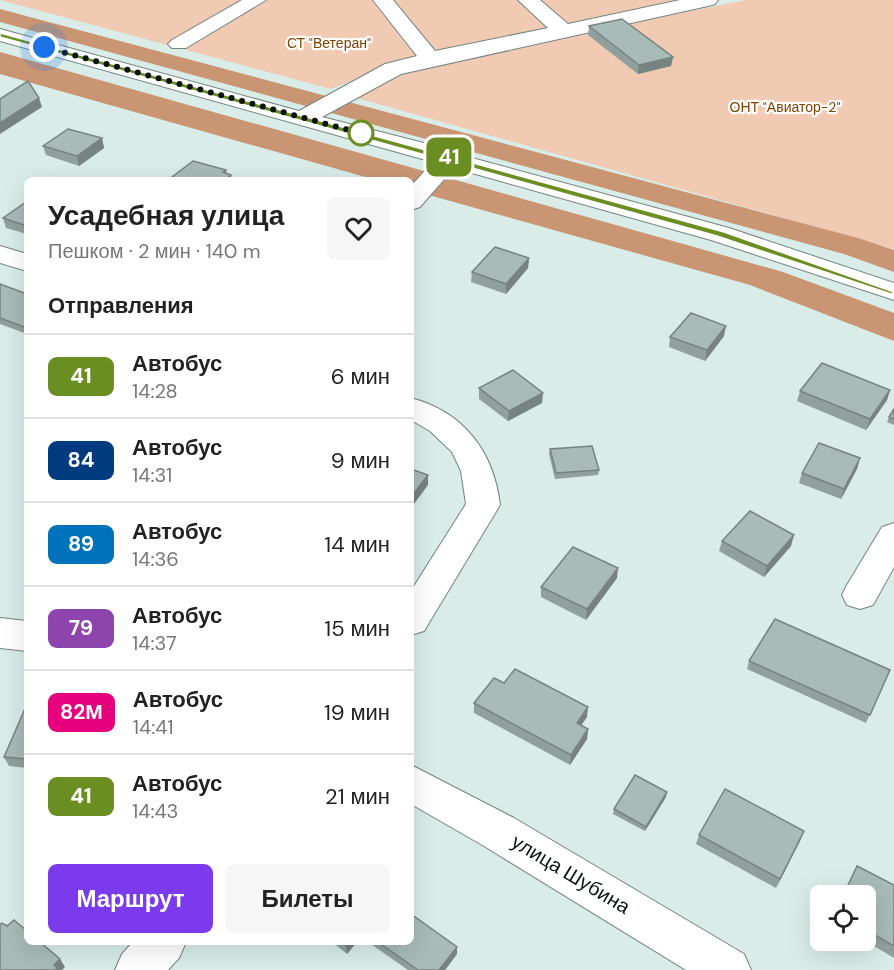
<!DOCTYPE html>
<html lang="ru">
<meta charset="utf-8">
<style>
body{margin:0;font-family:"DM Sans",sans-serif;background:#f6f6f6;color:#222;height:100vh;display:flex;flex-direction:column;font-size:22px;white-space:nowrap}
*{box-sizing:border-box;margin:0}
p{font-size:20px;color:#767676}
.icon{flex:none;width:33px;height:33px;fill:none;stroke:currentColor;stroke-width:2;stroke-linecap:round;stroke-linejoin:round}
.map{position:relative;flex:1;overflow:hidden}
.sheet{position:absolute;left:24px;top:177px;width:390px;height:768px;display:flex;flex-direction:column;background:#fff;border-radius:9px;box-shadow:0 6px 24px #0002}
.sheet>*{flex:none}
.badge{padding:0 12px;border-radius:9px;font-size:21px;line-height:39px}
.fabs{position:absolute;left:810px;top:885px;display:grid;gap:12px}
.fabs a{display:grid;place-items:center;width:66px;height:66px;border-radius:9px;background:#fff;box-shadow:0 6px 24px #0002;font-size:30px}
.you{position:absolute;width:30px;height:30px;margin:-15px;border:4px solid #fff;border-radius:50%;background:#1a73e8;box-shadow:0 0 0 9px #1a73e833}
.map>.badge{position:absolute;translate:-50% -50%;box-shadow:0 0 0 3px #fff}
h2{padding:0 24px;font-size:22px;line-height:54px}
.round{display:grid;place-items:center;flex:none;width:63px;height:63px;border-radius:9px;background:#f6f6f6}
.summary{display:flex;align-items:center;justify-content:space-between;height:102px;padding:0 24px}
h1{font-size:28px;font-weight:600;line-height:45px}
.action{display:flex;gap:12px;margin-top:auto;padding:12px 24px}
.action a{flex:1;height:69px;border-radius:9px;background:#7c3aed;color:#fff;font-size:24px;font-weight:600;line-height:69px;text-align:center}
.action a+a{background:#f6f6f6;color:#222}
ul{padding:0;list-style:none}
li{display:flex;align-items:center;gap:18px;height:84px;padding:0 24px;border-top:2px solid #e0e0e0}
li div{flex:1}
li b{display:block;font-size:22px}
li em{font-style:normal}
li .badge{min-width:66px;font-weight:700;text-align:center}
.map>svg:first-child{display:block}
.green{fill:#f0cab2}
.forest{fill:#ca9572}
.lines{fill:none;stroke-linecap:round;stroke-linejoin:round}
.minor-casing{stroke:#738481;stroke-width:2}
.minor{fill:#fff;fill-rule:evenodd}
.wall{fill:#90a19d}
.shaded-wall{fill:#768380}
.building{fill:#a8bbb7;stroke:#768380;stroke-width:1.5}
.line{fill:#6b8e23;stroke:#fff;stroke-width:1.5}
.walk{stroke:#0c1312;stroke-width:6;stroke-dasharray:0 10.8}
.stop-dot{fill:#fff;stroke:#6b8e23;stroke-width:3}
.labels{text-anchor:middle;stroke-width:4.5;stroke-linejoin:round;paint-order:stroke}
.far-park-label{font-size:14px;fill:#824102;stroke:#fff}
.near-street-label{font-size:20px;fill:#0c1312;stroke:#fff}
</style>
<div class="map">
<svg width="894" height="970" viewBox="0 0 894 970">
<rect width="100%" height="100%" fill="#d9ece8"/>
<g class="green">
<polygon points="0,0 699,0 413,57 331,89"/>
<polygon points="746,0 894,0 894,249 353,97 401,72 449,60"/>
</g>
<g class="forest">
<polygon points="0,9 858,238 894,250 894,272 844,254 0,22"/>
<polygon points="0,52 783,272 894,313 894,341 750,285 411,190 411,180 376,180 0,74"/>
</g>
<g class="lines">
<g class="minor-casing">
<g id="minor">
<polygon points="242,0 266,0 186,48 172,48 168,44 172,40"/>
<polygon points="373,0 393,0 435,51 548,28 518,0 540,0 568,24 680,0 718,0 715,4 708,6 401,74 322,117 459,152 461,155 729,228 894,283 894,300 711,240 454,168 420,207 411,210 411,186 433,162 0,41 0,29 299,111 385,64 417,56"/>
<polygon points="0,246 27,254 27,271 0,263"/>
<path d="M411 398C464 412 494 452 500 505L424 631 411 635V591L466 504 461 471 452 452 430 431 411 420Z"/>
<polygon points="894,523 894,567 873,605 860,609 847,605 842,595 847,585 882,527"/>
<polygon points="0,618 27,621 27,651 0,648"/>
<polygon points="411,765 514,818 744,954 751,970 686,970 484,846 411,804"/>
<polygon points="133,942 186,942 179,958 168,970 115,970 122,954"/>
</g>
</g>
<use href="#minor" class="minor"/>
</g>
<g class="wall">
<polygon points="589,26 673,57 671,66 638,74 588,35"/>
<polygon points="102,138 104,148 79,166 46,155 43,146"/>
<polygon points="27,202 27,234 6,228 3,218"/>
<polygon points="529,258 528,268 506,294 471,282 472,272"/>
<polygon points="0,284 27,294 27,334 0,324"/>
<polygon points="724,336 705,361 669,347 670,337"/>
<polygon points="479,388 542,403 508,421 479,399"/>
<polygon points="890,390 887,400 866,430 797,401 800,391"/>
<polygon points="894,409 894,425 887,422 889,417"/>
<polygon points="550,449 599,470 598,475 555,479 549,454"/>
<polygon points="860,458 857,469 841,499 799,483 802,473"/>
<polygon points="722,541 791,546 764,577 719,551"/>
<polygon points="617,578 586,620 541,597 541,587"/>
<polygon points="749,661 890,670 866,723 747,669"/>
<polygon points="504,683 587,717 581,725 588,729 587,739 570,765 474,713 474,703"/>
<polygon points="27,704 27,768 9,766 4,757"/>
<polygon points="666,797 645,831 613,814 614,809"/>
<polygon points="699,835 800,841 776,888 696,844"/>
<polygon points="894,885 894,958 864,940 866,940 866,896"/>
<polygon points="332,942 357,942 347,954"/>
<polygon points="368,942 411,942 457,947 457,954 445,970 408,970"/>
</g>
<g class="shaded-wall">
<polygon points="673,57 671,66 638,74 639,65"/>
<polygon points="39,98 42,107 0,134 0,123"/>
<polygon points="102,138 104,148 79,166 77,156"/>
<polygon points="226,170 227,178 231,175 232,180 224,180 223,172"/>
<polygon points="529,258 528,268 506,294 506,284"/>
<polygon points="726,326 724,336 705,361 707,350"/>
<polygon points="890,390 887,400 866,430 870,419"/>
<polygon points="543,393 542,403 508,421 509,411"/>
<polygon points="860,458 857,469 841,499 844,489"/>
<polygon points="428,475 428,485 411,508 411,497"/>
<polygon points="794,535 791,546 764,577 767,566"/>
<polygon points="618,568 617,578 586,620 587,609"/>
<polygon points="588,707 587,717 576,733 577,723"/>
<polygon points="588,729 587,739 570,765 571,755"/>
<polygon points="667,792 666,797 645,831 646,827"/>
<polygon points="804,831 800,841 776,888 780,879"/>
<polygon points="350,942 357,942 347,954 346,946"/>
<polygon points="457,947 457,954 445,970 439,970"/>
<polygon points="60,959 65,967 62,970 55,970 54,965"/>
</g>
<g class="building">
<polygon points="622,19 673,57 639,65 589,26"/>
<polygon points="28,81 39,98 0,123 0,99"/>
<polygon points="68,129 102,138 77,156 43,146"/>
<polygon points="193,161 226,170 223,172 231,175 225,180 181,180 172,177"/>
<polygon points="26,202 27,202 27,226 3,218"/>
<polygon points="495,247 529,258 506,284 472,272"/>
<polygon points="0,284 27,294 27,328 0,318"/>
<polygon points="691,313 726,326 707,350 670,337"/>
<polygon points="822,363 890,390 870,419 800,391"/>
<polygon points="513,370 543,393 509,411 479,388"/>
<polygon points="894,409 894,419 889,417"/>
<polygon points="819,443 860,458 844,489 802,473"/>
<polygon points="592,446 599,470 556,473 550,449"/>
<polygon points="411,469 428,475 411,497"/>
<polygon points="750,511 794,535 767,566 722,541"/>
<polygon points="573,547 618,568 587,609 541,587"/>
<polygon points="775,619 890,670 870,715 749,661"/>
<polygon points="515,669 588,707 577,723 588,729 571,755 474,703 494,678 504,683"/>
<polygon points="27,704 27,759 4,757"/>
<polygon points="635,775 667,792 646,827 614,809"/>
<polygon points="725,789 804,831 780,879 699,835"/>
<polygon points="857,866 894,885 894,946 866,930 866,896 843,896"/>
<polygon points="411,914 457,947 439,970 418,970 378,942 411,942"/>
<polygon points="14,920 27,931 27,942 40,942 60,959 54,965 57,968 55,970 0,970 0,924 2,923 7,926"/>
<polygon points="341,942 350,942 346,946"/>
</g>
<polygon class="line" points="0,33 724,232 894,292 891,294 717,236 0,37"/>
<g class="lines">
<polyline class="walk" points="44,47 367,135 361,133"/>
</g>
<circle class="stop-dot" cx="361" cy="133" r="12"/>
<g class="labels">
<g class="far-park-label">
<text x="329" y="48">СТ "Ветеран"</text>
<text x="785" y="112">ОНТ "Авиатор-2"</text>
</g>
<g class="near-street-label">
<text transform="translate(571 874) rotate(31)" y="7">улица Шубина</text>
</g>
</g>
</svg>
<div class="fabs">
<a><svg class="icon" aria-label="locate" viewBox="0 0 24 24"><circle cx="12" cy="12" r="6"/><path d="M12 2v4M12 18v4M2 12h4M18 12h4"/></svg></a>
</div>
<div class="you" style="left:44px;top:47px"></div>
<b class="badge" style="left:449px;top:157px;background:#6b8e23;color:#fff">41</b>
<section class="sheet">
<div class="summary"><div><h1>Усадебная улица</h1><p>Пешком · 2 мин · 140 m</p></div><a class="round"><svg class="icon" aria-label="heart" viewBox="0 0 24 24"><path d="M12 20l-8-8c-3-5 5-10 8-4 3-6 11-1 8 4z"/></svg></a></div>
<h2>Отправления</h2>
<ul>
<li><span class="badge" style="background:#6b8e23;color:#fff">41</span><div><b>Автобус</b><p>14:28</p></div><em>6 мин</em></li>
<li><span class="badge" style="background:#003b80;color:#fff">84</span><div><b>Автобус</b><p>14:31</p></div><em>9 мин</em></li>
<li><span class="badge" style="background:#0072bc;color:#fff">89</span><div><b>Автобус</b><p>14:36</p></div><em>14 мин</em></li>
<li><span class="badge" style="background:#8e44ad;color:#fff">79</span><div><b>Автобус</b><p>14:37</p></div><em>15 мин</em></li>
<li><span class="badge" style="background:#e6007e;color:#fff">82М</span><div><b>Автобус</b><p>14:41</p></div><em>19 мин</em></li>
<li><span class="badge" style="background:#6b8e23;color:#fff">41</span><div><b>Автобус</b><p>14:43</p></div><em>21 мин</em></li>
</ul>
<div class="action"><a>Маршрут</a><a>Билеты</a></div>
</section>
</div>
